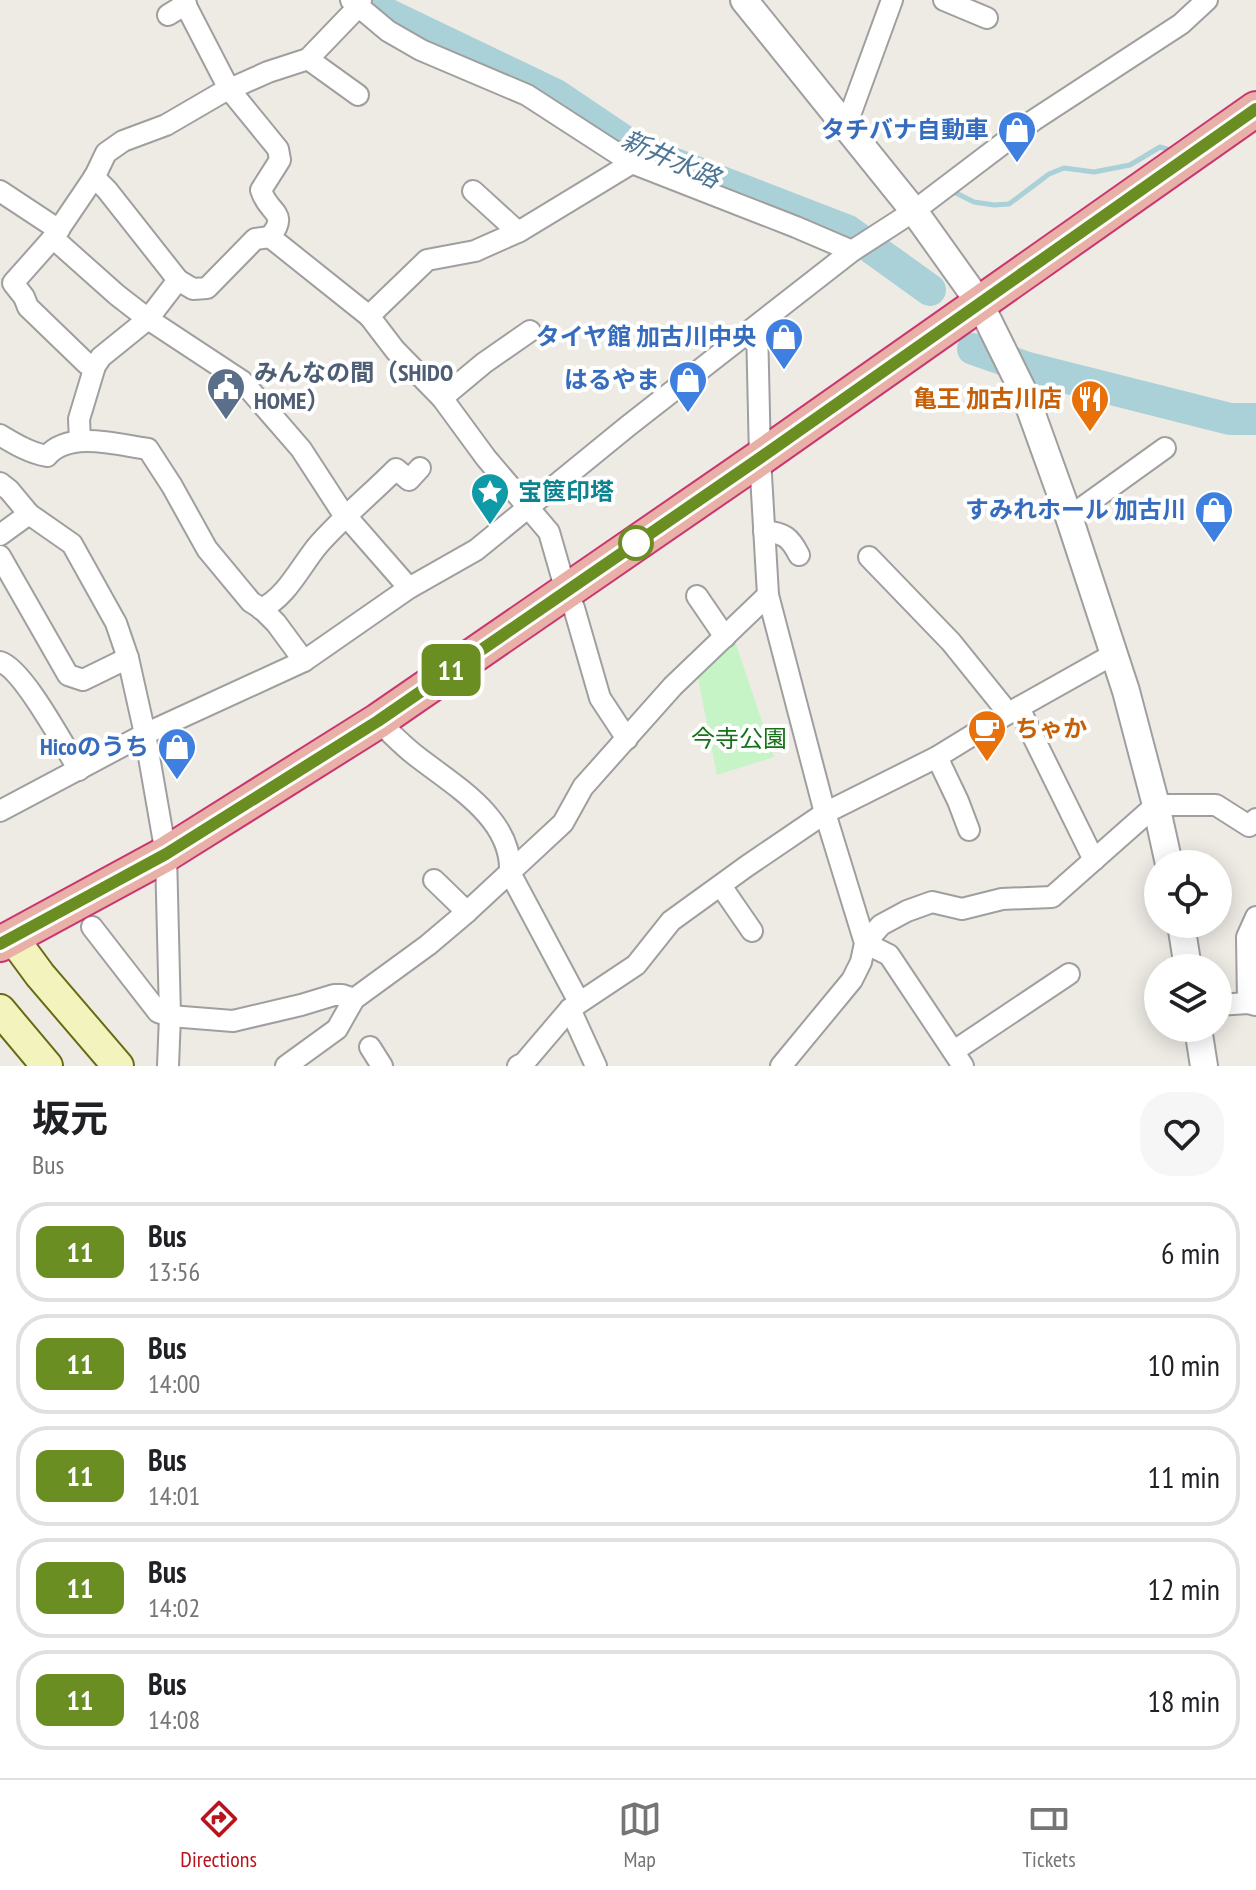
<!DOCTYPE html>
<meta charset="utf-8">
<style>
body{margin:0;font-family:"PT Sans Narrow","Noto Sans JP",sans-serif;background:#f6f6f6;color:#202124;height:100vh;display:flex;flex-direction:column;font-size:30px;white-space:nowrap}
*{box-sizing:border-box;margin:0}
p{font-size:26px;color:#757577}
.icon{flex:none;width:44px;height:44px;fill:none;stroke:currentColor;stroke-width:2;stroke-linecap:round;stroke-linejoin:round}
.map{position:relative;height:1066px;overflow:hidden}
.sheet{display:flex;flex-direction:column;background:#fff;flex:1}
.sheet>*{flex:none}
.badge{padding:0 16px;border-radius:12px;font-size:28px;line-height:52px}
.buttons{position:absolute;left:1144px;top:850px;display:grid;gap:16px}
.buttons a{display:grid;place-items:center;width:88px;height:88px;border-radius:50%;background:#fff;box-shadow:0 4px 20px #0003;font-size:40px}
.map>.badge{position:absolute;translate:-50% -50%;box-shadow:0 0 0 4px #fff}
.round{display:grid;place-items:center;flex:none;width:84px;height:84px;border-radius:32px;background:#f6f6f6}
.overview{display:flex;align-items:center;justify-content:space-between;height:136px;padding:0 32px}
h1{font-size:38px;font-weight:700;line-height:60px}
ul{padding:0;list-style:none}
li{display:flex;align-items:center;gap:24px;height:100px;margin:0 16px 12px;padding:0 16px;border:4px solid #e0e0e0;border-radius:32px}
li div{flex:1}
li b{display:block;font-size:30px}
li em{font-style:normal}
li .badge{min-width:88px;font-weight:700;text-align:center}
.menu{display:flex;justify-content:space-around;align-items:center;height:112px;border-top:2px solid #e0e0e0;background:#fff;font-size:22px;color:#757577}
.menu a{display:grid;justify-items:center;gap:4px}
.menu .selected{color:#b9131d}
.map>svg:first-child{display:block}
.park{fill:#c6f4c7}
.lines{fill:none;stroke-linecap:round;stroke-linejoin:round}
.stream{stroke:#aad0d8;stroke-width:5}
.river{stroke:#aad0d8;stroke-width:32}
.minor-casing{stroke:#9f9f9f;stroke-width:24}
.tertiary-casing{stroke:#9f9f9f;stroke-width:30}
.secondary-casing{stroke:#676b0f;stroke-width:34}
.trunk-casing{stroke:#c93571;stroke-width:38}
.minor{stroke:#fff;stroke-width:20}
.tertiary{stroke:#fff;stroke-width:26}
.secondary{stroke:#f3f3be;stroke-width:30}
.trunk{stroke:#e8b0a6;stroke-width:34}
.line-casing{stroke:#fff;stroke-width:18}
.line{stroke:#6b8e23;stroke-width:12}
.stop-dot{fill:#fff;stroke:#6b8e23;stroke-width:4}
.labels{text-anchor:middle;stroke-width:8;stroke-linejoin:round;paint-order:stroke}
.shop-label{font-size:24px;font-weight:bold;fill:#366cbe;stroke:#fff;text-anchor:end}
.service-label{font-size:24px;font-weight:bold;fill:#4e5e75;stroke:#fff;text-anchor:start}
.food-label{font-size:24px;font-weight:bold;fill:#c56008;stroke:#fff;text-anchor:end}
.culture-label{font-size:24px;font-weight:bold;fill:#0d838f;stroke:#fff;text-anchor:start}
.park-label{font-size:24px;fill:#167218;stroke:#fff}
.water-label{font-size:26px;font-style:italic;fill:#4d7696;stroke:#fff}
</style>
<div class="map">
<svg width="1256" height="1066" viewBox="0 0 1256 1066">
<rect width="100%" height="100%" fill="#eeebe5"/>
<polygon class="park" points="733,635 774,757 717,775 697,673"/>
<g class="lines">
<polyline class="stream" points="948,193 956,193 974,202 994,205 1009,204 1049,174 1064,168 1094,172 1130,165 1160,147 1167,149"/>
<g class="river">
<polyline points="372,0 387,14 556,95 636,149 848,231 930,290"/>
<polyline points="973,349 1028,368 1230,419 1256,419"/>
</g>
<g class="minor-casing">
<g id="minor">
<path d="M183 0 229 89 278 149 280 160 261 190C268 214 290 212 270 237"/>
<polyline points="351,0 388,31 421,50 527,95 632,163 796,227 852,251"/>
<polyline points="944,0 987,18"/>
<polyline points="168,15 186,4"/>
<polyline points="308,59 358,95"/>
<polyline points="846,126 892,0"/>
<polyline points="94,177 107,190 178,280"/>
<polyline points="0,191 59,230"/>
<polyline points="473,191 518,232"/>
<polyline points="53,238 117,295 148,319 242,381 301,449 340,509 409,588"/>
<polyline points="369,316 395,350 442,398 486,458 549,532 566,591 574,608 600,698 627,739"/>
<polyline points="757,326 760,458 768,595 825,813 865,943 861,962 852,980 781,1066"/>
<polyline points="95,366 87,364 28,307 24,297 13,283 53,238 95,176 106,153 123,141 166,125 221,93 268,72 308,59 358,7 361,0"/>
<polyline points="442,398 484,363 530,331"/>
<path d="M0 435C15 444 30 453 47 456 70 430 118 445 148 449L172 486 207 549 251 602 262 609 276 623 304 661"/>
<polyline points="80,441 79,419 95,366 101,357 148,319 178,280 193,289 207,288 255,239 270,237 369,316 427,260 475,251 520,231 632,163"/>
<polyline points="0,483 9,490 29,514 72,544 116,623 128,658 145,734 166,854 170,1016 168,1066"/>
<polyline points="1069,517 1165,448"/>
<path d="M764 531C784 533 790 537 799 555"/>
<polyline points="0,535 29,514"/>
<polyline points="0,556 68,675 83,680 128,658"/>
<polyline points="869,557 951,642 1001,704 1007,714"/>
<polyline points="697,596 725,637"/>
<path d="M261 609C287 597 301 565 319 544 343 517 371 494 396 469L409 480 420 468"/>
<path d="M0 662C23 668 65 748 79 770"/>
<polyline points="1019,708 1094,860"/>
<path d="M378 721C390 732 402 745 415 755 453 785 513 818 510 873L579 1002"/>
<polyline points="937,757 958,801 969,830"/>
<polyline points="0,811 145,734 304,661 409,588 476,550 628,426 852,251 914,211 1034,120 1181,24 1207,0"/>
<polyline points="434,880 467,912"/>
<polyline points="721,886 752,931"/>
<polyline points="92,927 158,1012 170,1016 233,1021 301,1005 334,995 342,995 354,999"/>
<polyline points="1248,1003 1247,937 1256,917"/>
<polyline points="1218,1005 1248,1003 1256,1005"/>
<polyline points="570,1009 596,1066"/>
<polyline points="370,1047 382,1066"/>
<polyline points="954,1051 1069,974"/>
<polyline points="286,1066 337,1029 354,999 428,945 467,912 563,823 583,787 673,686 768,595"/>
<polyline points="518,1066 524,1063 570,1009 636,965 671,921 747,866 825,813 937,757 1007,714 1114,654"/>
<polyline points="963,1066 889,955 865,943 881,925 907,911 932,902 962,909 1002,899 1052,897 1156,805 1216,805 1249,826 1256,819"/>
</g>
</g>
<g class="tertiary-casing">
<g id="tertiary">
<polyline points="744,0 914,211 979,302 1025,395 1069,517 1126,691 1156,805 1169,864"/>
<polyline points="1181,924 1188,968"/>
<polyline points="1198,1028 1204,1066"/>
</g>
</g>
<g class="secondary-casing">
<g id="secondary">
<polyline points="12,937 40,975 118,1066"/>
<polyline points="0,1010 47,1066"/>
</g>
</g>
<g class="trunk-casing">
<polyline id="trunk" points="0,944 166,854 378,721 760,458 1256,109"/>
</g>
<use href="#minor" class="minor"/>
<use href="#tertiary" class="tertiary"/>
<use href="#secondary" class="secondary"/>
<use href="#trunk" class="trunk"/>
</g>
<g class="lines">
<g class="line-casing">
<polyline id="line" points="0,944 166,854 378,721 760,458 1256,109"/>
</g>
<use href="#line" class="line"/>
</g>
<defs>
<g id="shop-pin" transform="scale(2)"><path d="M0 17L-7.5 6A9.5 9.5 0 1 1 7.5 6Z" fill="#3f7fe0" stroke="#fff"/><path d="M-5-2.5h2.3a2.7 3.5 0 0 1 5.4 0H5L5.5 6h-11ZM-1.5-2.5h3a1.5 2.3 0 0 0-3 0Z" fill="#fff"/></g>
<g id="civic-pin" transform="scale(2)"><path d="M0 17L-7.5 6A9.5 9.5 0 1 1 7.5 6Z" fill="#5c6f8a" stroke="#fff"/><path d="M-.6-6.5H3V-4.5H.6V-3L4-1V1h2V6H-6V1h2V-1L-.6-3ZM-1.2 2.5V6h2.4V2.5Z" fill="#fff"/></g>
<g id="restaurant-pin" transform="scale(2)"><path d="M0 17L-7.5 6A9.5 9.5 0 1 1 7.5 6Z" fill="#e8710a" stroke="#fff"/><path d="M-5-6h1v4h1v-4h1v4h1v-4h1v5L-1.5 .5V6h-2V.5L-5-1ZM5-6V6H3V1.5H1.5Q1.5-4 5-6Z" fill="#fff"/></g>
<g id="sight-pin" transform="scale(2)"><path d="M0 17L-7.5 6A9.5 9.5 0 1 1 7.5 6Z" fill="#0f9aa8" stroke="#fff"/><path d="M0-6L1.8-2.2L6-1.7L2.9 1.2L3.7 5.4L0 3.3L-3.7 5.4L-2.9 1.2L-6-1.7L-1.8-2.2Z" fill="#fff"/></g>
<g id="cafe-pin" transform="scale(2)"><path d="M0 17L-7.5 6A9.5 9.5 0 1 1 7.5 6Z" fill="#e8710a" stroke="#fff"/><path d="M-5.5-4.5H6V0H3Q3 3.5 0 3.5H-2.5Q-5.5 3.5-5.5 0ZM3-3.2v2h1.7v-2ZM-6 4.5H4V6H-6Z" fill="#fff"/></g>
</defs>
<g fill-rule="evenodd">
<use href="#shop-pin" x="1017" y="130"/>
<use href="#shop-pin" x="784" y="337"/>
<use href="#shop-pin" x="688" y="380"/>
<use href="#civic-pin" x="226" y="387"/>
<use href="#restaurant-pin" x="1090" y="399"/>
<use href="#sight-pin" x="490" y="492"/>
<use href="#shop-pin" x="1214" y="510"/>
<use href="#cafe-pin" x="987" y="729"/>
<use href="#shop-pin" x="177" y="747"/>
</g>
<circle class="stop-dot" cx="636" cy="543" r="16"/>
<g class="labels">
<g class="shop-label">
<text x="989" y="138">タチバナ自動車</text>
<text x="756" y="345">タイヤ館 加古川中央</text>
<text x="660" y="388">はるやま</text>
<text x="1186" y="518">すみれホール 加古川</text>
<text x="149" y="755">Hicoのうち</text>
</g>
<g class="service-label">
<text x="254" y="381">みんなの間（SHIDO<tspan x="254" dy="28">HOME）</tspan></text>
</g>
<g class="food-label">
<text x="1062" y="407">亀王 加古川店</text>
<text x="1015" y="737" text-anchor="start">ちゃか</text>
</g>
<g class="culture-label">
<text x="518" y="500">宝篋印塔</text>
</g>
<g class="park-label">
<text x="739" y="747">今寺公園</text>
</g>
<g class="water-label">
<text transform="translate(671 159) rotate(24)" y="9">新井水路</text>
</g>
</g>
</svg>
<div class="buttons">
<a><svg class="icon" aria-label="locate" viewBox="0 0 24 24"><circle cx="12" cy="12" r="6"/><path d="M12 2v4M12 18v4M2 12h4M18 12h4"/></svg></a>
<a><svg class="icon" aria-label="layers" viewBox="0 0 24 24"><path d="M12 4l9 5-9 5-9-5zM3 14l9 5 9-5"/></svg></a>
</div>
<b class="badge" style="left:451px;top:670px;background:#6b8e23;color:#fff">11</b>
</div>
<section class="sheet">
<div class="overview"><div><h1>坂元</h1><p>Bus</p></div><a class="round"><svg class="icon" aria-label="heart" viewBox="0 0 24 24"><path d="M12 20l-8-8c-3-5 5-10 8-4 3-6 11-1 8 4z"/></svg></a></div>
<ul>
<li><span class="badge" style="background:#6b8e23;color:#fff">11</span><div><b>Bus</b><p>13:56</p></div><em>6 min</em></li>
<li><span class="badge" style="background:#6b8e23;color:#fff">11</span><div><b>Bus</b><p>14:00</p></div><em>10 min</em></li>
<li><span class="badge" style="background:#6b8e23;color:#fff">11</span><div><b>Bus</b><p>14:01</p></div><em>11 min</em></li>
<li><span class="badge" style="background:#6b8e23;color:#fff">11</span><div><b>Bus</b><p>14:02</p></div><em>12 min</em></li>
<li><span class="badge" style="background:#6b8e23;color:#fff">11</span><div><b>Bus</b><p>14:08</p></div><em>18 min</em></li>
</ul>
</section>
<nav class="menu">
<a class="selected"><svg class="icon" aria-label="directions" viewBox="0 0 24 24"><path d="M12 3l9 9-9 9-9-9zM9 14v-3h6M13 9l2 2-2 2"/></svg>Directions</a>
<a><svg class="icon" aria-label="map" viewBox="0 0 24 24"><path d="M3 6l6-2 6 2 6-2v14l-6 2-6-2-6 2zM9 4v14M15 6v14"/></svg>Map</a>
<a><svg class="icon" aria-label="tickets" viewBox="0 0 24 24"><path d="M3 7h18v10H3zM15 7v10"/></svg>Tickets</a>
</nav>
